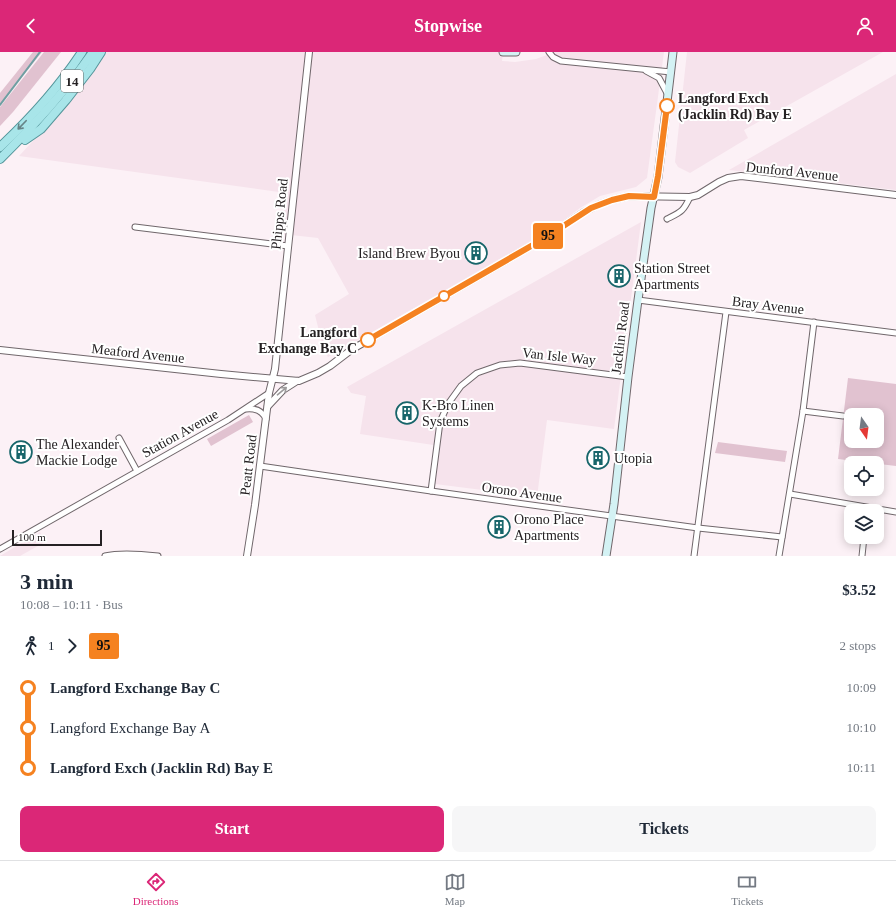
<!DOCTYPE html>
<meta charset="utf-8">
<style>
body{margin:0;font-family:"Times New Roman",serif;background:#f6f6f7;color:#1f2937;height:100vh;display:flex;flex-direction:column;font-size:15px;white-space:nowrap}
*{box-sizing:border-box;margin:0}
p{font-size:13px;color:#747a83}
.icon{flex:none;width:22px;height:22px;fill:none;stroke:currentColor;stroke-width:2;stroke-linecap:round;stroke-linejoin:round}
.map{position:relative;height:504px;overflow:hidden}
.panel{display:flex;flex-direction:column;background:#fff;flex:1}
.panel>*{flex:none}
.badge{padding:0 8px;border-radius:3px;font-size:14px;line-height:26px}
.needle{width:26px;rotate:166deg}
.tools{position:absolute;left:844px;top:356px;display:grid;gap:8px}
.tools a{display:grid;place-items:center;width:40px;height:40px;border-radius:8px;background:#fff;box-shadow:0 2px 10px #0003;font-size:20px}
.scale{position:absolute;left:12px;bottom:10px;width:90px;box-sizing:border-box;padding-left:4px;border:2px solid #252123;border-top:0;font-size:11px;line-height:14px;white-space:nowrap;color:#252123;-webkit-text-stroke:3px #fff;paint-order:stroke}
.map>.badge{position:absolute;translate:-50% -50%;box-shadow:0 0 0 2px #fff}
.legs{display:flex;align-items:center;gap:6px;height:44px;padding:0 20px;font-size:13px}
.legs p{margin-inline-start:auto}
.headline{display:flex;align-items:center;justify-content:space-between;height:68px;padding:0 20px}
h1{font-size:22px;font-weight:600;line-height:30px}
.action{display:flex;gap:8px;margin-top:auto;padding:8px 20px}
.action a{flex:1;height:46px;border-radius:8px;background:#db2777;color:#fff;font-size:16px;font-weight:600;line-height:46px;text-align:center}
.action a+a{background:#f6f6f7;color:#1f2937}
ul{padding:0 20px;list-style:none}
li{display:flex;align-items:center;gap:14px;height:40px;font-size:15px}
li i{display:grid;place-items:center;width:6px;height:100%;margin:0 5px;background:currentColor}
li i::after{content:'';width:10px;height:10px;margin:-5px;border:3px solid;border-radius:50%;background:#fff}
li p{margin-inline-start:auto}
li:first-child i{background:linear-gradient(#0000 50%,currentColor 0)}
li:last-child i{background:linear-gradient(currentColor 50%,#0000 0)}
header{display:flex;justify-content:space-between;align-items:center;height:52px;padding:0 20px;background:#db2777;color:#fff;font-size:18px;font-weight:600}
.tab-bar{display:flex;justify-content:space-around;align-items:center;height:56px;border-top:1px solid #e0e1e3;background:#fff;font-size:11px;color:#747a83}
.tab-bar a{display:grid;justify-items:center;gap:2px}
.tab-bar .current{color:#db2777}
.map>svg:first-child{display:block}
.built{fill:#f6e3ec}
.green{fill:#e1c2d0;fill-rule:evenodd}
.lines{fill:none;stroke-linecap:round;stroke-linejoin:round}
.stream{stroke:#6f9fa2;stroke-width:2}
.minor-casing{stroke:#70676b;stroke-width:7}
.tertiary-casing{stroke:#70676b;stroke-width:8}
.secondary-casing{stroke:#70676b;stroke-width:9}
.primary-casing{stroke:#54959a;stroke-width:10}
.minor{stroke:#fff;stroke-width:5}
.tertiary{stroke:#fff;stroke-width:6}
.secondary{stroke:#d4f2f4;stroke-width:7}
.primary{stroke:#a8e5e9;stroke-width:8}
.oneway{stroke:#668386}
.oneway2{stroke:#9d9b9c}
.line-1-casing{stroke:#fff;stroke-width:9}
.line-1{stroke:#f58220;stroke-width:6}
.stop-1-dot{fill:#fff;stroke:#f58220;stroke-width:2}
.labels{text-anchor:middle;stroke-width:4;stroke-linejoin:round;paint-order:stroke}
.shield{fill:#fff;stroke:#666465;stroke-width:1}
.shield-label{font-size:13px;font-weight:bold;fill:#252123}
.stop-label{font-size:14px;font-weight:bold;fill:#252123;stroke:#fff;text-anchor:start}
.street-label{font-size:14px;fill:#252123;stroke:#fff}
.poi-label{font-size:14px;fill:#252123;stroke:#fff;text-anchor:start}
</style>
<header><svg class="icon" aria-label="back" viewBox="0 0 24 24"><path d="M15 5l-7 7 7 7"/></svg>Stopwise<svg class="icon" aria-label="person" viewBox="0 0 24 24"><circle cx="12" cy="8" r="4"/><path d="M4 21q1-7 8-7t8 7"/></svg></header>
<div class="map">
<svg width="896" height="504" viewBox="0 0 896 504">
<rect width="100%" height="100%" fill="#fcf1f6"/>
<g class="built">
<polygon points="105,0 503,0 502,9 515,10 536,7 555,0 664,0 647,126 636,135 600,144 580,156 547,181 328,305 324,299 315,263 349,242 318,186 282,182 286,141 19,104 70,49"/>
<polygon points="687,0 883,0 744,78 748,86 690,121 678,115 675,110"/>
<polygon points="896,22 896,138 729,118"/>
<polygon points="641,170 614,377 547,368 537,445 435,432 440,394 360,382 366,344 351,341 347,335"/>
<polygon points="40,480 45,490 20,504 0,504"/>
</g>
<g class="green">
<polygon points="33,0 42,0 0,52 0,41"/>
<polygon points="44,0 61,0 13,60 0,74 0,55"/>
<path d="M848 326 896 332V414L838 407ZM851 363H877V389H851Z"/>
<polygon points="249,363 253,370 211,394 207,387"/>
<polygon points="718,390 787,399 785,410 715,401"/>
</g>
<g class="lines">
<polyline class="stream" points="0,53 40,0"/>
<g class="minor-casing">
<g id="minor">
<polyline points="549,0 553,5 561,9 671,20"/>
<polyline points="646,19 659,26 667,41"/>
<path d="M667 167C681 160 683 160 690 145"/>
<polyline points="135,175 288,194"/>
<polyline points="638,248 896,281"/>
<path d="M246 357C255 356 262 358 266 367"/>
<polyline points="803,359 843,364"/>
<polyline points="119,386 137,419"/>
<polyline points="260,414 431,439 698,476 782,485"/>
<polyline points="431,439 440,370 448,352 461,334 477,321 500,313 520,311 628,325"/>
<polyline points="790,442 896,460"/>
<polyline points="0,497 228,368 269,341"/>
<path d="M105 504C121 500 141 502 158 504"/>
<polyline points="694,504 726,260"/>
<polyline points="779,504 803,359 814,270"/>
<polyline points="862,504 864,485"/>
</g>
</g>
<g class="tertiary-casing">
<g id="tertiary">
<polyline points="0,298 221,322 299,329 318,321 330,314 351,298 545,186 584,160 598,153 612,148 629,144 690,145 698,143 719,130 728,126 741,124 896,143"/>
<polyline points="268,354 283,338 297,329"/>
<polyline points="247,504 255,453 269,341 275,317 309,0"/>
</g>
</g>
<g class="secondary-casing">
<g id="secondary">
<polyline points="503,0 516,0"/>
<polyline points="606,504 614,452 628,325 638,248 651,156 658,125 673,0"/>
</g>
</g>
<g class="primary-casing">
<g id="primary">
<polyline points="25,88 41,77 66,48 90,17 101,0"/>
<path d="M0 95C30 67 59 35 82 0"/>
<path d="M0 107C34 73 65 40 93 0"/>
</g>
</g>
<use href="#minor" class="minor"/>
<use href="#tertiary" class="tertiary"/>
<use href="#secondary" class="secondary"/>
<use href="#primary" class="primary"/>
</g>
<defs><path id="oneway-shaft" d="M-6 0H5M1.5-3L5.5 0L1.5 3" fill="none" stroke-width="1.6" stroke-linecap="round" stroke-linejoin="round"/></defs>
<use class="oneway" href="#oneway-shaft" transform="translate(22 73) rotate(134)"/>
<use class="oneway2" href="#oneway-shaft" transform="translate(282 339) rotate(-40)"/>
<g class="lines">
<g class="line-1-casing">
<polyline id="line-1" points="368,288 545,186 591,156 612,148 629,144 654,145 658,124 667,54"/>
</g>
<use href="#line-1" class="line-1"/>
</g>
<defs>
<g id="building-ring" transform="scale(1.15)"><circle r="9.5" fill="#fff" stroke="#17656a" stroke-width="1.5"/><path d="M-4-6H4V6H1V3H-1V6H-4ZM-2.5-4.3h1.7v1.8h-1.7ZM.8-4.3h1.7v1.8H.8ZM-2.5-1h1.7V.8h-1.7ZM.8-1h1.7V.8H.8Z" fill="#17656a"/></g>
</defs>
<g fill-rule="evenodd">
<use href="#building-ring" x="476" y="201"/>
<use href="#building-ring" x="619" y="224"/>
<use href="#building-ring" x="407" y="361"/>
<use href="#building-ring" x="21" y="400"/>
<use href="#building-ring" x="598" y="406"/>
<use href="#building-ring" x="499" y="475"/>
</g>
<g class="stop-1-dot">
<circle cx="667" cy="54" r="7"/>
<circle cx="444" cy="244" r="5"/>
<circle cx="368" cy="288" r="7"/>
</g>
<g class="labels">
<rect class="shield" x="61" y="18" width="22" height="22" rx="3"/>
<g class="shield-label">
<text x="72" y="34">14</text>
</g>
<g class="stop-label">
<text x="678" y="51">Langford Exch<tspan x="678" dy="16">(Jacklin Rd) Bay E</tspan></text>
<text x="357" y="285" text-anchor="end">Langford<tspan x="357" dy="16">Exchange Bay C</tspan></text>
</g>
<g class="street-label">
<text transform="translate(792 119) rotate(6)" y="5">Dunford Avenue</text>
<text transform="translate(279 162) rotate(-84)" y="5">Phipps Road</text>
<text transform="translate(768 253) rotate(7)" y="5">Bray Avenue</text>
<text transform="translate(620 286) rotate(-83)" y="5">Jacklin Road</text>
<text transform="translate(138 301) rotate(6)" y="5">Meaford Avenue</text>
<text transform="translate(559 304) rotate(6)" y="5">Van Isle Way</text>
<text transform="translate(180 381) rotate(-29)" y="5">Station Avenue</text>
<text transform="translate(248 413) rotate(-83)" y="5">Peatt Road</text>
<text transform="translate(522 440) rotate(8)" y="5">Orono Avenue</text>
</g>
<g class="poi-label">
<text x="460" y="206" text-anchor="end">Island Brew Byou</text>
<text x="634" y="221">Station Street<tspan x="634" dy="16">Apartments</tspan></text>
<text x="422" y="358">K-Bro Linen<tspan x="422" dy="16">Systems</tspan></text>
<text x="36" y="397">The Alexander<tspan x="36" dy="16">Mackie Lodge</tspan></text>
<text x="614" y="411">Utopia</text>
<text x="514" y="472">Orono Place<tspan x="514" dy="16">Apartments</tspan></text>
</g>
</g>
</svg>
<div class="tools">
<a><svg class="needle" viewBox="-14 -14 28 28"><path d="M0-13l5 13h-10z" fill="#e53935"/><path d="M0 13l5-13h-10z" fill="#747a83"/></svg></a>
<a><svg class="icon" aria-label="locate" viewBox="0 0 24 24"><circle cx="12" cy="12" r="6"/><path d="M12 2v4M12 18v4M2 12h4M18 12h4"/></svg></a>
<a><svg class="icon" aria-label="layers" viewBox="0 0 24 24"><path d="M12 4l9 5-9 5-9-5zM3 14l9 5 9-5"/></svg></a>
</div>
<div class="scale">100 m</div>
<b class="badge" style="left:548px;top:184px;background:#f58220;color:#111">95</b>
</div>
<section class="panel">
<div class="headline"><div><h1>3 min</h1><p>10:08 – 10:11 · Bus</p></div><b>$3.52</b></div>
<div class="legs"><svg class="icon" aria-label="walk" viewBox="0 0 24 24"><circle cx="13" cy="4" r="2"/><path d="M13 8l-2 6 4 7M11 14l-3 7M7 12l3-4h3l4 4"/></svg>1<svg class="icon" aria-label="forward" viewBox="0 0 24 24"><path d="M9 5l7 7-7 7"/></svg><b class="badge" style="background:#f58220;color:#111">95</b><p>2 stops</p></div>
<ul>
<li><i style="color:#f58220"></i><b>Langford Exchange Bay C</b><p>10:09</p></li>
<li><i style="color:#f58220"></i><span>Langford Exchange Bay A</span><p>10:10</p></li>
<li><i style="color:#f58220"></i><b>Langford Exch (Jacklin Rd) Bay E</b><p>10:11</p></li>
</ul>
<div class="action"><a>Start</a><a>Tickets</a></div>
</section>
<nav class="tab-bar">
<a class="current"><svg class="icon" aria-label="directions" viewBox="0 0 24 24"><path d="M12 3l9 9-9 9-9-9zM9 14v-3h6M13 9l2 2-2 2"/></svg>Directions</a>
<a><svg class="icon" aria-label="map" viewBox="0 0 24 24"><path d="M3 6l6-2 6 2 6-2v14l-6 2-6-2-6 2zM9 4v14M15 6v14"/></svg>Map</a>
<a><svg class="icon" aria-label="tickets" viewBox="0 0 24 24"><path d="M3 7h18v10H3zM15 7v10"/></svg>Tickets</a>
</nav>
